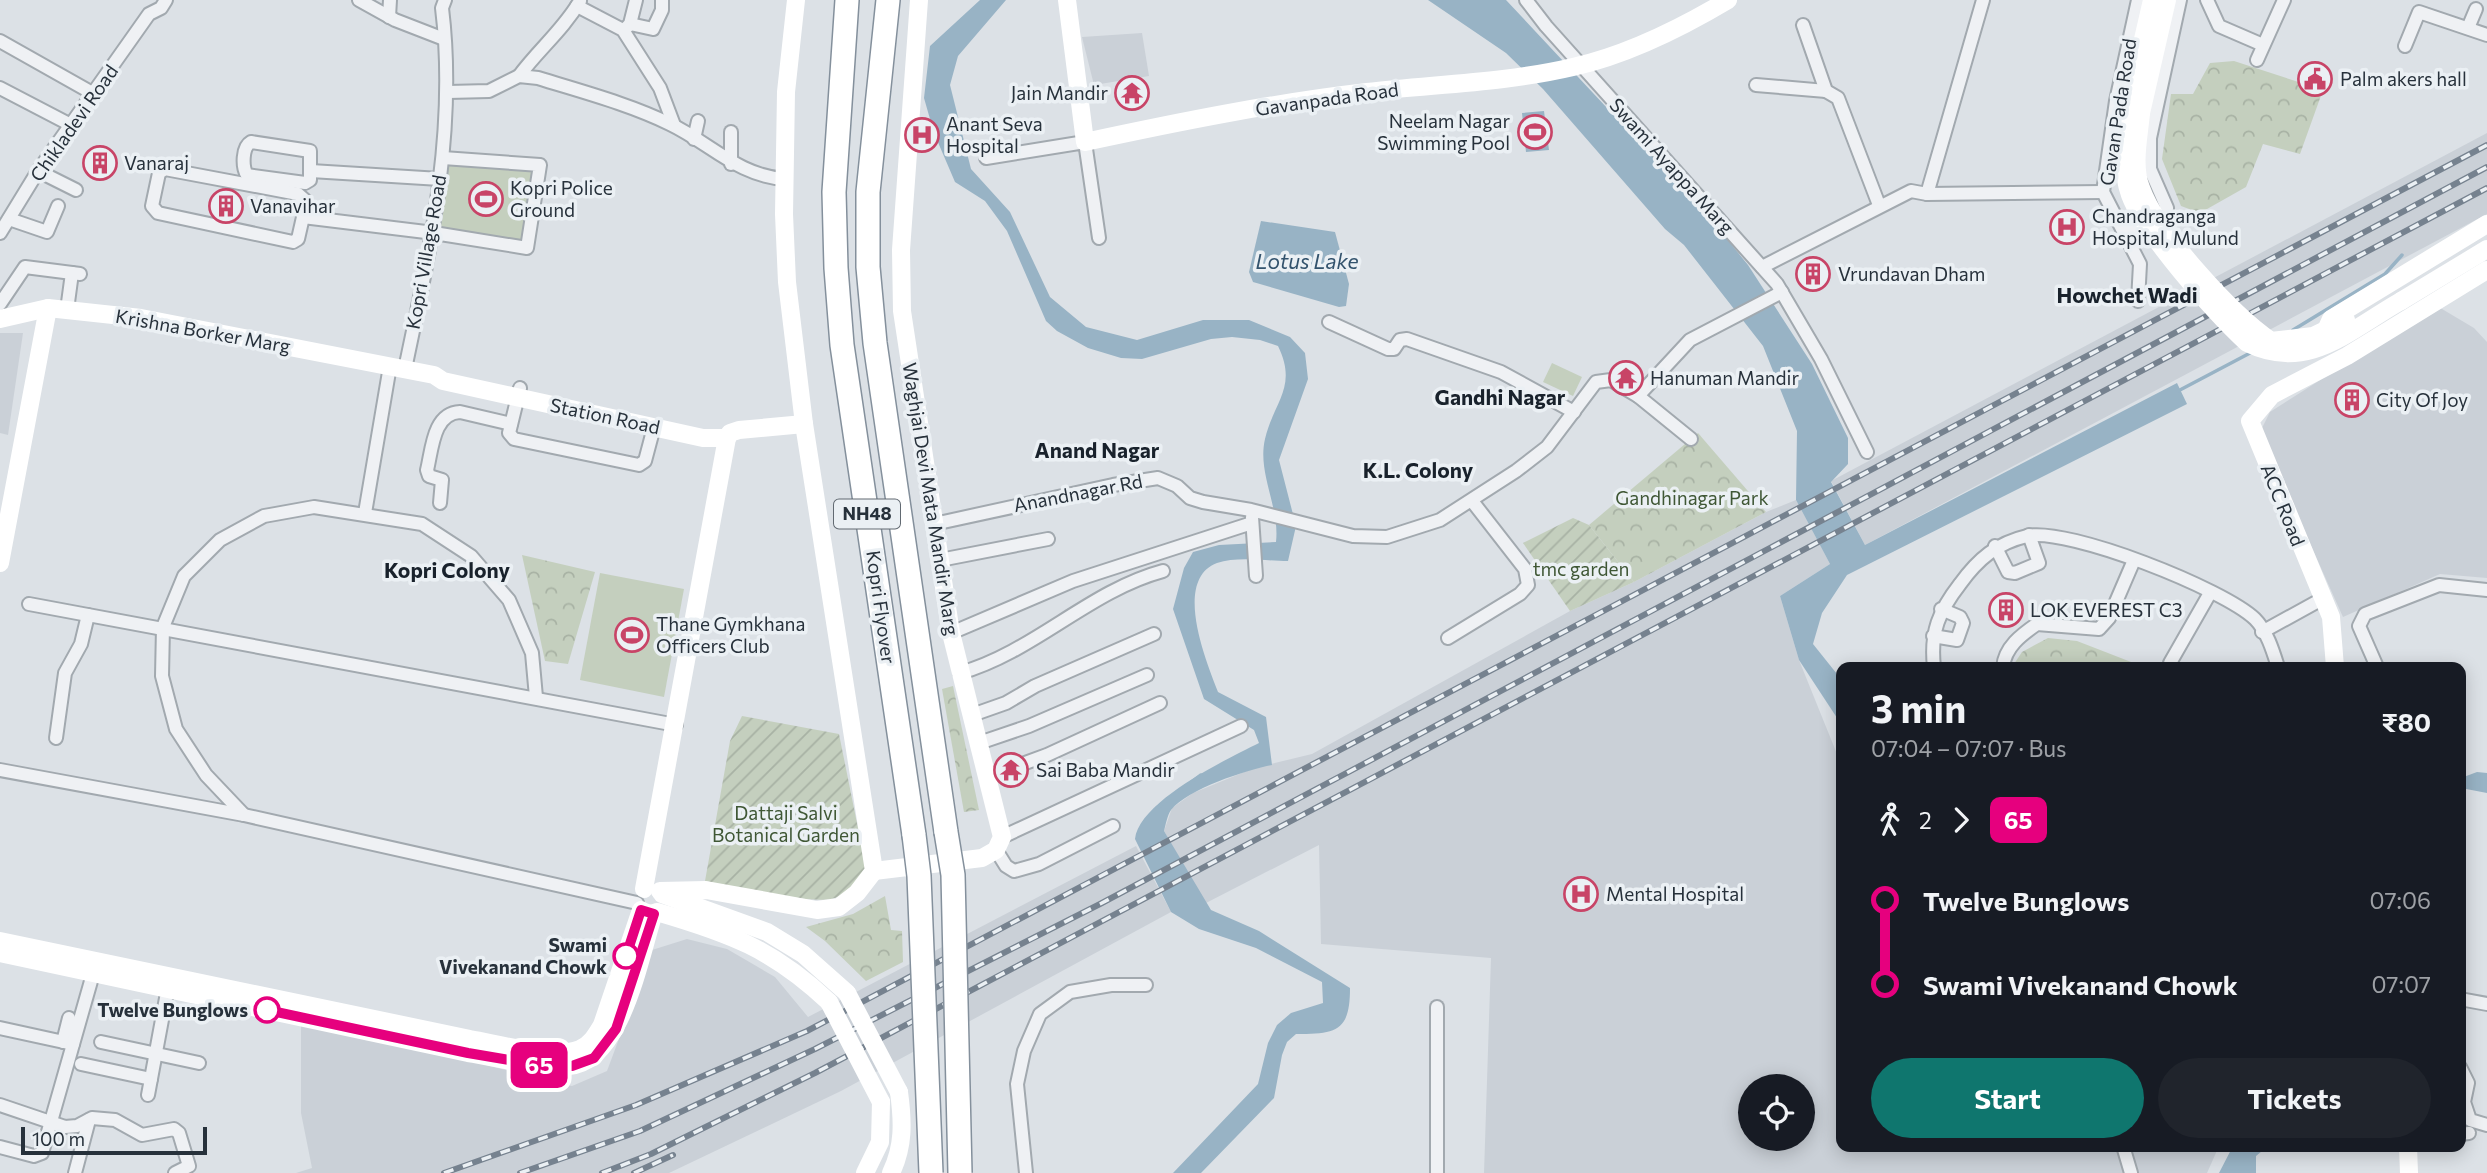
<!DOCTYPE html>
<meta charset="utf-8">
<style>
body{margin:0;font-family:Commissioner,sans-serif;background:#20242c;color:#f1f3f6;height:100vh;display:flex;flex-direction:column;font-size:26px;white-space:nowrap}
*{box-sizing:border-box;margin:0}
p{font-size:23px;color:#9ea1a6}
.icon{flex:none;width:38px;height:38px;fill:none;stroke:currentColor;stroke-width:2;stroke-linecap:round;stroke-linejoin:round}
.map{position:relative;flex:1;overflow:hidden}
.panel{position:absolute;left:1836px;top:662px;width:630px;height:490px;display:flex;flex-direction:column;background:#171b24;border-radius:14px;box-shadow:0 4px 18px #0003}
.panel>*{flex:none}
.badge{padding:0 14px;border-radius:10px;font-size:24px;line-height:46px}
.tools{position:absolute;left:1738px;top:1074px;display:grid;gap:14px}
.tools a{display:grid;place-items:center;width:77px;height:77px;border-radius:50%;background:#171b24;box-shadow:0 4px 18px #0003;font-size:35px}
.scale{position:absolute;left:21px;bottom:18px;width:186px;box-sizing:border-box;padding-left:7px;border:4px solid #27313b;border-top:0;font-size:19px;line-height:24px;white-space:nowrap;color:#27313b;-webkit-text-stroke:5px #ebf0f4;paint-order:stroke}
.map>.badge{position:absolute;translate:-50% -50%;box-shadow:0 0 0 4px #fff}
.legs{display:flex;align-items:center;gap:10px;height:77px;padding:0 35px;font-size:23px}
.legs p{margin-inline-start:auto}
.overview{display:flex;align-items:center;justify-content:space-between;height:119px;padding:0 35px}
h1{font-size:38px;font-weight:700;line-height:52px}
.cta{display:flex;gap:14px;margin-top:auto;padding:14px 35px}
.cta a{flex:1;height:80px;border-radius:42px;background:#0f766e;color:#fff;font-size:28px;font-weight:700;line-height:80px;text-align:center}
.cta a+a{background:#20242c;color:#f1f3f6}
ul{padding:0 35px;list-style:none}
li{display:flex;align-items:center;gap:24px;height:84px;font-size:26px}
li i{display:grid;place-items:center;width:10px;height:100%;margin:0 9px;background:currentColor}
li i::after{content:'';width:18px;height:18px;margin:-9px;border:5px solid;border-radius:50%;background:#171b24}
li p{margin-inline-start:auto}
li:first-child i{background:linear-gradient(#0000 50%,currentColor 0)}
li:last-child i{background:linear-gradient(currentColor 50%,#0000 0)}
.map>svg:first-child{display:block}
.built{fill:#cad0d7;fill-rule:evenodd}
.forest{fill:url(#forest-crowns)}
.garden{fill:url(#garden-furrows)}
.pitch{fill:#c4cfbe}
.water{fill:#98b3c5}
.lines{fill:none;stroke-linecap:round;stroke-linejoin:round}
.stream{stroke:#98b3c5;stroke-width:3.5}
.street-casing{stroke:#a2a9af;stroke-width:16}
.highway-casing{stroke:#84909c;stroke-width:26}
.street{stroke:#eff1f4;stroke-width:12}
.secondary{stroke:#fff;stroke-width:18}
.highway{stroke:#fff;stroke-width:23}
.rail-casing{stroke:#76828f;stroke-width:6}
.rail{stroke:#ebf0f4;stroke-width:3.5;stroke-dasharray:10;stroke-linecap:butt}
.highway-bridge-casing{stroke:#84909c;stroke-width:26;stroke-linecap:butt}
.secondary-bridge{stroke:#fff;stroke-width:18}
.highway-bridge{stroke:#fff;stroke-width:23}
.line-1-casing{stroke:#fff;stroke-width:16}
.line-1{stroke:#e6007e;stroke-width:10}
.stop-1-dot{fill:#fff;stroke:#e6007e;stroke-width:3.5}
.labels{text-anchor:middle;stroke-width:7;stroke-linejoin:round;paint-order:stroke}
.shield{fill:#ebf0f4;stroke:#626a72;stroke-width:2}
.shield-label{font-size:18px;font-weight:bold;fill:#27313b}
.poi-label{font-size:19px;fill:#27313b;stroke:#ebf0f4;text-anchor:start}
.street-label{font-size:19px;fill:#27313b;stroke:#ebf0f4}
.park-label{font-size:19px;fill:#3f5735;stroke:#ebf0f4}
.stop-label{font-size:19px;font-weight:bold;fill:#27313b;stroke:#ebf0f4;text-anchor:end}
.water-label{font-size:21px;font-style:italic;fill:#33536d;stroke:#ebf0f4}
.neighbourhood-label{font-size:21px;font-weight:bold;fill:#19222c;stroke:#ebf0f4}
</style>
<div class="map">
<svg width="2487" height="1173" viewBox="0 0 2487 1173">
<defs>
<pattern id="forest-crowns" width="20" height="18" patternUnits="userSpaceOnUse" patternTransform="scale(1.75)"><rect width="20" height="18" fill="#c4cfbe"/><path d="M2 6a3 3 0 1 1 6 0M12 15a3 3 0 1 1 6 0" fill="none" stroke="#a8b2a4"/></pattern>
<pattern id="garden-furrows" width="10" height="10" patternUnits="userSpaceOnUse" patternTransform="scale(1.75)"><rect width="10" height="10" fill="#c4cfbe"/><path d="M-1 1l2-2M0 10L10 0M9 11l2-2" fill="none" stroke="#a8b2a4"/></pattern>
</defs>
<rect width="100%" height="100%" fill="#dce1e6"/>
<g class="built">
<polygon points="1142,33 1149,76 1094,85 1082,37"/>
<polygon points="2487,133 2487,214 1865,545 1831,481"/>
<polygon points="2437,306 2474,328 2487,342 2487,578 2440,574 2343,617 2260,432 2270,412"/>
<polygon points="0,333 23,333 8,435 0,433"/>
<path d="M1796 500 1830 564 1780 596 1799 660 1841 764V1146H2219L2207 1173H1484L1491 958 1321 944 1319 845 1206 903 1201 897 1164 831 1172 808 1193 793 1254 768 1312 754 1570 611 1634 582 1766 512ZM1750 1087H1802V1139H1750Z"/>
<polygon points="1136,846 1171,912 841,1091 669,1173 296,1173 312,1168 301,1113 301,1020 572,1086 607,1071 652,950 687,939 727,949 775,977 808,1017"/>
</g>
<g class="forest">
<polygon points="2234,61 2323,90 2300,154 2263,144 2246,187 2200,213 2181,206 2162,159 2171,94 2193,94 2210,63"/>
<polygon points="1698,433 1766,512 1634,582 1589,525"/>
<polygon points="522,555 595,572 568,664 545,661"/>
<polygon points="2048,638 2077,641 2144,667 2012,667 2022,652"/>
<polygon points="953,686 979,810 964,812 942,689"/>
<polygon points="885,896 891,930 902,931 903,962 866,981 825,941 806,927 853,914"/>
</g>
<g class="garden">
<polygon points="1573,518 1589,525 1634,582 1570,611 1523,543"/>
<path d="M742 716 839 734 866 868C857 879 849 893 835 898 815 906 730 886 705 881L730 741Z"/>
</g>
<g class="pitch">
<polygon points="449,162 533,170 523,241 439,228"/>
<polygon points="1552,363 1582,377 1573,396 1543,382"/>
<polygon points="600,573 684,589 664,697 580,680"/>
</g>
<g class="water">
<path d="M980 0H1006L958 56 950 85 971 169 1010 212 1050 297 1086 327 1137 340 1203 320H1249L1290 337 1305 353 1308 379 1279 460 1296 526 1288 561C1267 561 1237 556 1217 563 1172 580 1207 663 1218 692L1266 717 1272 765C1246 770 1188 789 1171 810 1167 816 1166 824 1164 831L1211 910 1259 931 1350 988C1350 1031 1337 1034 1296 1034L1287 1042 1282 1055 1274 1098 1201 1173H1173L1258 1084 1268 1043 1277 1025 1291 1013 1323 1003 1322 982 1256 948 1199 929 1171 912 1135 839C1139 801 1227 759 1259 743L1254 730 1204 699 1173 609 1184 568 1193 552 1219 545 1276 542C1280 507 1257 473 1265 439 1274 401 1298 387 1278 346L1260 340 1232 337 1211 339 1142 359 1121 358 1088 348 1057 331 1046 321 1007 231 985 201 955 182 934 133 924 98 930 46Z"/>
<polygon points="1428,0 1506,0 1710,218 1748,265 1812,364 1848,438 1848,464 1831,482 1865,545 2177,383 2187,404 1847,575 1822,613 1813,644 1841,679 1841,724 1799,660 1780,596 1830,564 1796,500 1797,431 1763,346 1684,245 1665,229 1543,89 1506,53"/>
<polygon points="1544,111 1549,150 1526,152 1522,113"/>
<polygon points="1261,221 1335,232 1349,284 1346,306 1339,307 1253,282 1249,272"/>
<polygon points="2477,772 2487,773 2487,793 2461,788 2461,778"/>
<polygon points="2233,1146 2268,1146 2256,1156 2256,1173 2219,1173"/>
</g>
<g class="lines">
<g class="stream">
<polyline points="2293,330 2385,274 2402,255"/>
<polyline points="2178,391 2252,352"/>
<polyline points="1157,808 1201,775"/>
</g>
<g class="street-casing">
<g id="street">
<polyline points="359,0 395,20 444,39"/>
<polyline points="1526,0 1546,26 1777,284 1821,359 1867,452"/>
<polyline points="2138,0 2116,101 2103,192 2140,264 2138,301"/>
<polyline points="2207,0 2219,26 2263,45"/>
<polyline points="577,6 623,30 660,88 674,125"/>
<polyline points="389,17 390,0"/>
<polyline points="630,24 653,29 662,10 662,0"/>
<polyline points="1803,25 1826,91 1838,98 1879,205"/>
<polyline points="626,28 630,24 636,0"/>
<polyline points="2468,28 2476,9"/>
<polyline points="0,41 94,94"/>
<polyline points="2405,46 2419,12 2487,35"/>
<polyline points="2257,60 2284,0"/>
<path d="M519 76C539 49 563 30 580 1"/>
<polyline points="1756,85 1826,91"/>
<polyline points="0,88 71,125"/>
<path d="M448 92 489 91 519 76 538 78C583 92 629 104 670 124 710 143 738 176 785 179"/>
<polyline points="731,132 731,164"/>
<polyline points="694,139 698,121"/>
<path d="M251 142 310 151V180L305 183 247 175C242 167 242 147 251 142Z"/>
<polyline points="986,158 1085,142 1099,238"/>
<polyline points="38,171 76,190"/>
<polyline points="311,171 440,179"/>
<polyline points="1927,194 1983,0"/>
<polyline points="303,217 298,239 293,242 158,213 152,206 159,173 165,169 298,194 306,201 303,217 434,233 527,248 540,165 443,158"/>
<polyline points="9,219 47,232 58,206"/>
<polyline points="0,233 38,171 149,14 161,8 166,0"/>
<polyline points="2124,234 2157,219 2167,208 2150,169 2150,138 2180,0"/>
<polyline points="1762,267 1911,191 1927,194 2103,192"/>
<polyline points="0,304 25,267 80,274"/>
<polyline points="67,310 72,273"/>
<polyline points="1329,322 1388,349 1394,349 1400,340 1407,339 1501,372 1574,412"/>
<path d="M405 369C430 250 457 130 442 8L445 0"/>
<polyline points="520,388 509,433 514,439 639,465 645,461 654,427"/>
<polyline points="1638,396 1691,439"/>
<path d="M440 503 442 480 429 476 427 470C432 450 433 413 460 412L511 424"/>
<polyline points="365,513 390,366"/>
<polyline points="1252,517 1256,576"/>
<polyline points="934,524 1113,485 1158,478 1177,486 1190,498 1203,502 1251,510 1353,536 1387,537 1440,520 1516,471 1547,447 1596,382 1611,380 1638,396 1690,340 1782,292"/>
<polyline points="1995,546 2008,572 2015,573 2039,563 2029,535"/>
<polyline points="940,560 1048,539"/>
<polyline points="29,604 676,725"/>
<polyline points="2262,632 2322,599"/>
<polyline points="951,633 1073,581 1252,523"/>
<polyline points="1933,636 1957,640 1963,623 1960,617 1941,609"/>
<polyline points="1448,638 1520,594 1528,585 1525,569 1472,501"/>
<path d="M1934 667C1930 632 1939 611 1960 584 1978 559 1997 543 2027 536 2068 527 2224 589 2255 619 2267 631 2273 651 2278 667"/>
<path d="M2003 667C2005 647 2021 635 2037 624L2099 629 2109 618 2134 560"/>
<polyline points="2172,667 2170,663 2210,593"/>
<polyline points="2377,667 2359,626 2365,614 2439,585 2487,590"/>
<path d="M960 673C1034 652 1089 591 1163 571"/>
<polyline points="972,715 1006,703 1035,686 1154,634"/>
<polyline points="56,738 65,673 81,644 88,615"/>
<polyline points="979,743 1029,726 1147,675"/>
<polyline points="0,770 244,815 637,903"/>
<polyline points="987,777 1047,755 1160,703"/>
<polyline points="244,815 206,775 176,729 162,676 163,627 184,576 220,540 264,516 314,507 422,524 471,556 509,600 532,653 536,697"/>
<polyline points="1002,837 1241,726"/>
<polyline points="996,850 1006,866 1014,871 1039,864 1113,826"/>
<polyline points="2460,999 2487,1004"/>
<polyline points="0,1028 73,1044"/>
<polyline points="63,1042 69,1018"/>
<polyline points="101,1042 199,1063"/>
<polyline points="81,1064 151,1079"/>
<polyline points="2460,1067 2468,1083 2464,1102 2470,1120 2487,1125"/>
<polyline points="148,1095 169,982"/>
<polyline points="0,1105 65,1127 77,1126 92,1118 115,1120 142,1135 174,1129 179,1133 189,1166 175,1173"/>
<polyline points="2460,1134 2469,1133"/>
<polyline points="2123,1146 2131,1173"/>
<polyline points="0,1147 34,1156 42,1153 95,967"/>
<polyline points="75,1173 89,1120"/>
<polyline points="1026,1173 1017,1084 1024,1051 1040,1014 1070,992 1111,985 1146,985"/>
<polyline points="1437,1173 1437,1007"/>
</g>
</g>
<g class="highway-casing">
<g id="highway">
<polyline points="847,0 834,192 836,268 842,345 914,835"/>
<polyline points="888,0 868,192 868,267 875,343 946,832"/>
</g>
</g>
<use href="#street" class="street"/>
<g class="secondary">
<path d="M1067 0 1085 142C1178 122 1272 103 1367 92 1435 84 1505 83 1573 67 1627 55 1681 28 1728 0"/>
<polyline points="2127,109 2152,0"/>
<polyline points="2141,113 2167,0"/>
<polyline points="2401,301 2487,249"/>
<polyline points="0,319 48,308 141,318 434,375 443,381 703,438 727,438"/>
<polyline points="2327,328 2331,319 2487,224"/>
<polyline points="727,438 730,433 739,430 804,424"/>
<polyline points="0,563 48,308"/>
<polyline points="2335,667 2331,617 2250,421 2272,395 2347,356 2487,270"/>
<polyline points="874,871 982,858 996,850 1002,837 951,633 902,311 901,250 919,0"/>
<polyline points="644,889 727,438"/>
<polyline points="660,891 706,890 817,910 839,907 857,893 874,871 804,424 787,282 784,214 786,92 796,0"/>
<polyline points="662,894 767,932 803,954 847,993"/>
<path d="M657 912C729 933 773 949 829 1002"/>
<path d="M0 941 470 1039C499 1044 553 1060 580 1049 591 1044 596 1035 602 1025L641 910"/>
<path d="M0 953 468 1053C501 1058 536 1069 569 1066 622 1062 640 955 654 913"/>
<polyline points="2408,1146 2409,1173"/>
<polyline points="865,1173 880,1142 881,1102"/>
<path d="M891 1173C904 1146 903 1122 899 1092"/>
</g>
<use href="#highway" class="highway"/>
<g class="rail-casing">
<g id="rail">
<polyline points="444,1173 636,1105 807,1031 2487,145"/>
<polyline points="520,1173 640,1131 815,1049 1100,904 2487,167"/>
<polyline points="602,1173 651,1154 815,1073 2487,188"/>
<polyline points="634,1173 673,1155"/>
</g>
</g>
<use href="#rail" class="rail"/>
<g class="highway-bridge-casing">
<g id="highway-bridge">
<polyline points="946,832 953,875 960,1173"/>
<polyline points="914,835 919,876 931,1173"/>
</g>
</g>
<g class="secondary-bridge">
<path d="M2127 109C2125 138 2120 167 2130 195 2145 235 2215 313 2247 343 2308 373 2348 331 2401 301"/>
<path d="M2141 113C2139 137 2132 165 2141 188 2157 233 2232 314 2271 341L2313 336 2346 320"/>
<polyline points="847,993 899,1092"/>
<polyline points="829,1002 881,1102"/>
</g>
<use href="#highway-bridge" class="highway-bridge"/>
</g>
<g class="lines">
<g class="line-1-casing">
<polyline id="line-1" points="267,1010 468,1053 545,1066 572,1066 594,1058 616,1029 654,914 641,910 626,956"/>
</g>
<use href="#line-1" class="line-1"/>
</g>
<defs>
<g id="civic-ring" transform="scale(1.75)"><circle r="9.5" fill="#ebf0f4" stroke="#c84467" stroke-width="1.5"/><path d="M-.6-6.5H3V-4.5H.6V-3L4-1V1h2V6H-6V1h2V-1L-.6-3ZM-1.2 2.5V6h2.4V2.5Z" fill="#c84467"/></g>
<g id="temple-ring" transform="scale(1.75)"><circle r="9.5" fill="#ebf0f4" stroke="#c84467" stroke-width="1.5"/><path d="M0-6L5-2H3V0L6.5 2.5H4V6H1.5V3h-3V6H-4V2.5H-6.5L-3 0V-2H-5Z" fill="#c84467"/></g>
<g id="stadium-ring" transform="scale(1.75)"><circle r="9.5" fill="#ebf0f4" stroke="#c84467" stroke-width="1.5"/><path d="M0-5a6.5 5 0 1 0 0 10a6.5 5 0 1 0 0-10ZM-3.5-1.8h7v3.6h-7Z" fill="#c84467"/></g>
<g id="hospital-ring" transform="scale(1.75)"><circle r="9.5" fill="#ebf0f4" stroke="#c84467" stroke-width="1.5"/><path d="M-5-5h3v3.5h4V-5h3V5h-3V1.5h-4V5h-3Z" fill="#c84467"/></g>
<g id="building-ring" transform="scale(1.75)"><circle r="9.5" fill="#ebf0f4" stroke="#c84467" stroke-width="1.5"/><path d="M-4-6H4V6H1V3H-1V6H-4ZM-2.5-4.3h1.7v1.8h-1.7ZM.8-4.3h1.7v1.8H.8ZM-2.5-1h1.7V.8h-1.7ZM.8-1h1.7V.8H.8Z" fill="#c84467"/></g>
</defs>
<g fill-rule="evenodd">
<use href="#civic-ring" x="2315" y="79"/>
<use href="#temple-ring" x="1132" y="93"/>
<use href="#stadium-ring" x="1535" y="132"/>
<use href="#hospital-ring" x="922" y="135"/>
<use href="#building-ring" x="100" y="163"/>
<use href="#stadium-ring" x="486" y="199"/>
<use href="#building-ring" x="226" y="206"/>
<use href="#hospital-ring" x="2067" y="227"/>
<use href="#building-ring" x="1813" y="274"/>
<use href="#temple-ring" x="1626" y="378"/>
<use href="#building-ring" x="2352" y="400"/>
<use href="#building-ring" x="2006" y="610"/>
<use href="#stadium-ring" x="632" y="635"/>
<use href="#temple-ring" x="1011" y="770"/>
<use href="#hospital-ring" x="1581" y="894"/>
</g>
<g class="stop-1-dot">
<circle cx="626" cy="956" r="12"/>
<circle cx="267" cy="1010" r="12"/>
</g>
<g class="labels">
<rect class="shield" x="834" y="499.5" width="66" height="29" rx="5"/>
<g class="shield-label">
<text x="867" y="520">NH48</text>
</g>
<g class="poi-label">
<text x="2340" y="86">Palm akers hall</text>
<text x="1108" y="100" text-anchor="end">Jain Mandir</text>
<text x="1510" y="128" text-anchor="end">Neelam Nagar<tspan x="1510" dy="22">Swimming Pool</tspan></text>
<text x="946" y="131">Anant Seva<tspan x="946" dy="22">Hospital</tspan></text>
<text x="124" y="170">Vanaraj</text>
<text x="510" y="195">Kopri Police<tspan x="510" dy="22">Ground</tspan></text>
<text x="250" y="213">Vanavihar</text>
<text x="2092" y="223">Chandraganga<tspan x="2092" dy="22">Hospital, Mulund</tspan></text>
<text x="1838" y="281">Vrundavan Dham</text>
<text x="1650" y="385">Hanuman Mandir</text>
<text x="2376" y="407">City Of Joy</text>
<text x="2030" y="617">LOK EVEREST C3</text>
<text x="656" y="631">Thane Gymkhana<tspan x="656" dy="22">Officers Club</tspan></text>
<text x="1036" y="777">Sai Baba Mandir</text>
<text x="1606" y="901">Mental Hospital</text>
</g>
<g class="street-label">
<text transform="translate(1327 99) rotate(-8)" y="7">Gavanpada Road</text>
<text transform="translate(2118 112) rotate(-81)" y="7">Gavan Pada Road</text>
<text transform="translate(74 123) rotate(-55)" y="7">Chikladevi Road</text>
<text transform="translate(1672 166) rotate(48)" y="7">Swami Ayappa Marg</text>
<text transform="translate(426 252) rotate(-80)" y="7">Kopri Village Road</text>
<text transform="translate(203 331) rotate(10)" y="7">Krishna Borker Marg</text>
<text transform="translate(605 416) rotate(12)" y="7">Station Road</text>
<text transform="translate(1078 493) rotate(-11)" y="7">Anandnagar Rd</text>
<text transform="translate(931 499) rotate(81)" y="7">Waghjai Devi Mata Mandir Marg</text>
<text transform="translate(2283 505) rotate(68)" y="7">ACC Road</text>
<text transform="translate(881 607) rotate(82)" y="7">Kopri Flyover</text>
</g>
<g class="park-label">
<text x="1692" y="505">Gandhinagar Park</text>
<text x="1581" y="576">tmc garden</text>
<text x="786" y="820">Dattaji Salvi<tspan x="786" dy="22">Botanical Garden</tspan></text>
</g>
<g class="stop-label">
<text x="607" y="952">Swami<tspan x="607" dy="22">Vivekanand Chowk</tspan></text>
<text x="248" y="1017">Twelve Bunglows</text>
</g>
<g class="water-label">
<text x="1307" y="269">Lotus Lake</text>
</g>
<g class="neighbourhood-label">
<text x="2127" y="303">Howchet Wadi</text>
<text x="1500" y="405">Gandhi Nagar</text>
<text x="1097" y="458">Anand Nagar</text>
<text x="1418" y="478">K.L. Colony</text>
<text x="447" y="578">Kopri Colony</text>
</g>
</g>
</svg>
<div class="tools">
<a><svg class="icon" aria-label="locate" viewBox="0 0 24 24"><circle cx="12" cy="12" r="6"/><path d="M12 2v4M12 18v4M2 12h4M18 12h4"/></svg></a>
</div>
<div class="scale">100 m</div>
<b class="badge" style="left:539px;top:1065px;background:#e6007e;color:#fff">65</b>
<section class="panel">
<div class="overview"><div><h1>3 min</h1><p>07:04 – 07:07 · Bus</p></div><b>₹80</b></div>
<div class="legs"><svg class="icon" aria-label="walk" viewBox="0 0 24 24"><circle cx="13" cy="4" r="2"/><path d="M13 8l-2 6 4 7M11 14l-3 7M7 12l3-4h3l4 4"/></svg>2<svg class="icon" aria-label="forward" viewBox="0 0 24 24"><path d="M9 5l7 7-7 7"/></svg><b class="badge" style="background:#e6007e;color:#fff">65</b></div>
<ul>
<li><i style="color:#e6007e"></i><b>Twelve Bunglows</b><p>07:06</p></li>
<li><i style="color:#e6007e"></i><b>Swami Vivekanand Chowk</b><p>07:07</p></li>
</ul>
<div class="cta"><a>Start</a><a>Tickets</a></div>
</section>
</div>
